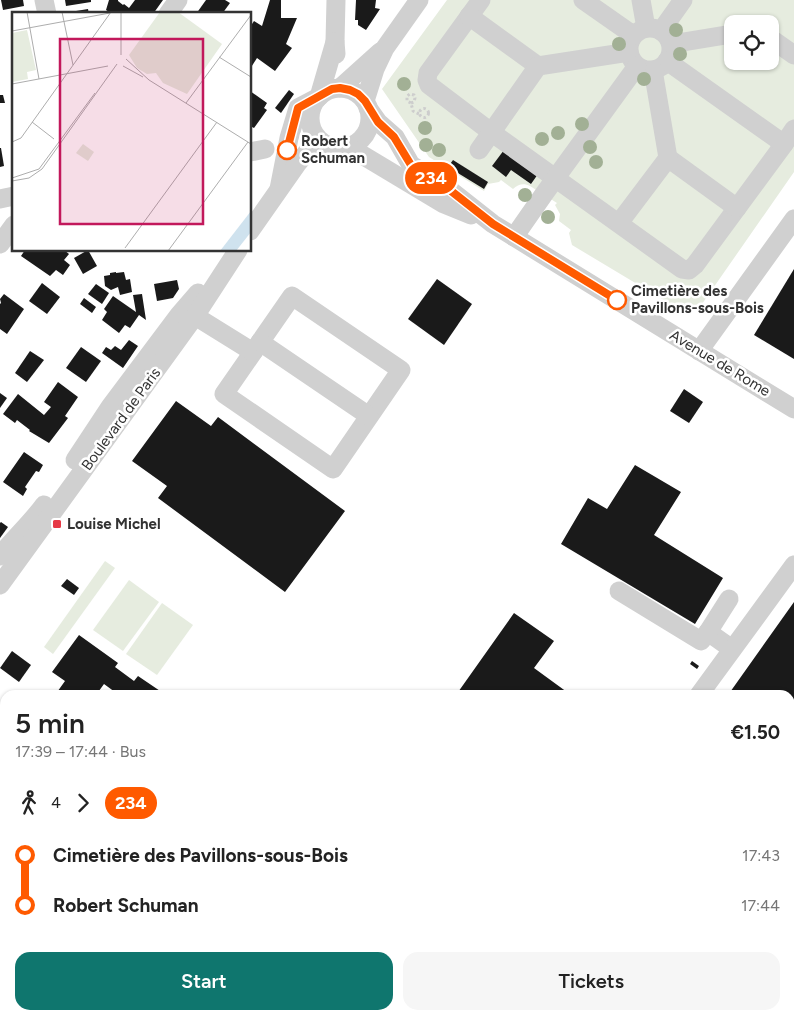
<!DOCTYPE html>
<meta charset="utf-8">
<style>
body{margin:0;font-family:Figtree,sans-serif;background:#f6f6f6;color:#222;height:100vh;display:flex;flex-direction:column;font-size:19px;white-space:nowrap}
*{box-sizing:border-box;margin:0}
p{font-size:16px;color:#767676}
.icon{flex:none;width:28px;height:28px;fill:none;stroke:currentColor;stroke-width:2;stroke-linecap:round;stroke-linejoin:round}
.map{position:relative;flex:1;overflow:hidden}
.drawer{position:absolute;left:0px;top:690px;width:795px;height:330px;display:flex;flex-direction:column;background:#fff;border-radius:15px 15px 0 0;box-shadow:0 1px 4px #0004}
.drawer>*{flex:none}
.badge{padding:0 10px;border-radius:16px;font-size:18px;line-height:32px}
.buttons{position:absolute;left:724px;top:15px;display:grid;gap:10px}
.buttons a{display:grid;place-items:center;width:55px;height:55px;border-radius:10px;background:#fff;box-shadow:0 1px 4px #0004;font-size:25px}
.map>.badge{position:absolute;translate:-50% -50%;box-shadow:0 0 0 2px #fff}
.legs{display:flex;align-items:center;gap:8px;height:55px;padding:0 15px;font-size:16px}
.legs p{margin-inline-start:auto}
.summary{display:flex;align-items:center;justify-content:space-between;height:85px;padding:0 15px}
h1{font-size:28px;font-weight:600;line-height:38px}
.action{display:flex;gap:10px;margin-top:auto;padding:10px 15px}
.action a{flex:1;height:58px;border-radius:15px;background:#0f766e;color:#fff;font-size:20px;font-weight:600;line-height:58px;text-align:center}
.action a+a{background:#f6f6f6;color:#222}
ul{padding:0 15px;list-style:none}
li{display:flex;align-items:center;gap:18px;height:50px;font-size:19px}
li i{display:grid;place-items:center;width:8px;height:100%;margin:0 6px;background:currentColor}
li i::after{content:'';width:12px;height:12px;margin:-6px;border:4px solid;border-radius:50%;background:#fff}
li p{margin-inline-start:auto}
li:first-child i{background:linear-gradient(#0000 50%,currentColor 0)}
li:last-child i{background:linear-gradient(currentColor 50%,#0000 0)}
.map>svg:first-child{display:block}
.green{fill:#e6ecdf;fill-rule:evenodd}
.building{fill:#1a1a1a}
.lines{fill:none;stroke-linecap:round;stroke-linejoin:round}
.path{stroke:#cdcdcd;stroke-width:3;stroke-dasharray:2.5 2.5;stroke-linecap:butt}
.minor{stroke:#d0d0d0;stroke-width:19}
.tree{fill:#a2b095}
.line-1-casing{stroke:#fff;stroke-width:11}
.line-1{stroke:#ff5a00;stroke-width:8}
.stop-1-dot{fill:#fff;stroke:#ff5a00;stroke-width:2.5}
.poi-dot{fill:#e63946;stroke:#fff;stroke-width:2}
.labels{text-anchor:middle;stroke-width:5;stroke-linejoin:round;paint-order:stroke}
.stop-label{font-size:15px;font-weight:bold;fill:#333;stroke:#fff;text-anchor:start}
.street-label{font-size:15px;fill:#333;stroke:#fff}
.poi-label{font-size:15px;font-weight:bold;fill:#333;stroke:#fff;text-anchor:start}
.inset-road{fill:none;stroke:#adadad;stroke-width:1}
.view{fill:#c2185b;fill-opacity:0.15;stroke:#c2185b;stroke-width:2.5}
.inset-edge{fill:none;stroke:#333;stroke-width:2.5}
</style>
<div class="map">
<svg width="794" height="1020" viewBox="0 0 794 1020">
<rect width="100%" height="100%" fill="#fff"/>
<g class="green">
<path d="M447 0H794V172L702 304 677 308 572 245 569 233 571 230 559 221 560 214 555 205 557 203 530 186C524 183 518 184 513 189L501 180 499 182 488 184 484 191 429 157 382 89ZM732 24H770V61H732Z"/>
<polygon points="105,561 115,568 53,654 44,647"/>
<polygon points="129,580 159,602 123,651 93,630"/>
<polygon points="162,603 193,625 157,675 126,654"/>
</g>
<g class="building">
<polygon points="1,0 23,0 24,6 3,10"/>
<polygon points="65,0 91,0 91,2 66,6"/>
<polygon points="109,0 118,0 118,1 123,5 124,4 129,8 135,0 163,0 153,14 112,14 106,10"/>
<polygon points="206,0 225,0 230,3 222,14 196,14"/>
<polygon points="270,0 281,0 281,18 297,18 286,44 292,48 275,71 257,58 250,69 250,27 254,21 262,26"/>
<polygon points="356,0 376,0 375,8 380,9 366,30 358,25 358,20 355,20"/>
<polygon points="88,9 89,14 71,14 70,12"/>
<polygon points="289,90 294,94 281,113 275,108"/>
<polygon points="250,91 267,103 264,108 267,110 254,128 250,126"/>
<polygon points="0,95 3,95 5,103 0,103"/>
<polygon points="0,148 1,148 4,166 0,167"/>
<polygon points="504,150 538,174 531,184 511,170 506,177 492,166"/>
<polygon points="453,160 488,182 484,189 448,167"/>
<polygon points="25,250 64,250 69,254 64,260 70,265 63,275 56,270 50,276 21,256"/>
<polygon points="88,250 97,266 83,274 74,258"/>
<polygon points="794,269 794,359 754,335"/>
<polygon points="116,272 116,273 124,272 126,280 130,279 132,292 120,295 118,287 111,290 105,286 104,276 110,275 110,273"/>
<polygon points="437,279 472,304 444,345 408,319"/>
<polygon points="177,280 179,289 173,298 157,301 154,284"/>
<polygon points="42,283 60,297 47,314 29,301"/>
<polygon points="96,284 109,293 102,304 88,294"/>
<polygon points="4,294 24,309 7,334 0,329 0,304 1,303 0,299"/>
<polygon points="142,294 146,320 139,315 130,328 125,325 119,333 102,320 107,312 104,309 113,296 136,312 133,295"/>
<polygon points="84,298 96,307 92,313 80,304"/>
<polygon points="129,340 138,346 123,368 102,353 106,347 111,350 115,346 121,350"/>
<polygon points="81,347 101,361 86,382 66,368"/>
<polygon points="30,351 44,360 27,382 15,373"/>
<polygon points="58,382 78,397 65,416 68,418 49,443 29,431 30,430 17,420 15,423 3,414 18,394 44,415 51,407 44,402"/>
<polygon points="684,389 703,402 689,423 670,411"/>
<polygon points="0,393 7,398 0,408"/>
<polygon points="176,401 211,426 218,417 345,511 285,592 158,498 167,486 132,461"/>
<polygon points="24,452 43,465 39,472 36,471 25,487 27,489 23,496 3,482"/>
<polygon points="635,465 681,492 654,535 723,578 695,624 561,544 588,498 607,509"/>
<polygon points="1,522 8,527 0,538 0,523"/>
<polygon points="67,579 79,588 74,595 61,586"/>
<polygon points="794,602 794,862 790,868 790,695 728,695"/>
<polygon points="514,613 554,641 534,668 571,695 456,695"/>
<polygon points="79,635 118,663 115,667 134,681 138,676 166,695 119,695 104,684 96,695 55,695 65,681 52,672"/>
<polygon points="12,651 31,665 19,682 0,668"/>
<polygon points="692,661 699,666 697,669 690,664"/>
<polygon points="5,748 5,802 0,799 0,756"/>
<polygon points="794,968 794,1020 760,1020 761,1018 758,1016 759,1015 790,1015 790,973"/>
<polygon points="265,1015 372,1015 379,1020 261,1020"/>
<polygon points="499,1015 680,1015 676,1020 495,1020"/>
</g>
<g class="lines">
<g class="path">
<polyline points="411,103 414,102 415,98 414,95 410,94 407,96 407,101 411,103 413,111 419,114"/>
<circle cx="424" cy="113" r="4.5"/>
</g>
<g class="minor">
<polyline points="44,0 47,14"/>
<polyline points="336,0 335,42 336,54"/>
<polyline points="481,0 428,73 427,80 429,85 491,132 682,269 689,270 695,265 784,144"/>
<polyline points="583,0 633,35"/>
<polyline points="641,0 646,28"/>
<polyline points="168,14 178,0"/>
<polyline points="469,16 538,66"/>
<circle cx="650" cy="49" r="21"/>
<polyline points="661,31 683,0"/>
<polyline points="770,38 794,55"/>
<polyline points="671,44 732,34"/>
<polyline points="667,61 784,144 794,129"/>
<polyline points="340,88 380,52"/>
<circle cx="340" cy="118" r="30"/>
<polyline points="365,101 375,69 385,48 419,0"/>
<polyline points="368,108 378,122 395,137 411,165 441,183 493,224 794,409"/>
<polyline points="349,147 444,204 471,215"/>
<polyline points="479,150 538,66 629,52"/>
<polyline points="250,152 265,149"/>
<polyline points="668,158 737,208"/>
<polyline points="279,189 289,138 298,108 319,97 335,42"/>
<polyline points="0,199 14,196"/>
<polyline points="619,223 668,158 653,70"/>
<polyline points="250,231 297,164 318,139"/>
<polyline points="514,237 544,194 637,66"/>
<polyline points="0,244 14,225"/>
<polygon points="292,296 401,370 333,469 224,394"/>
<polyline points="193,307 191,310 195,316 253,352"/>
<polyline points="260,342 369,416"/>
<polyline points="699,351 794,219"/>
<polyline points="75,460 110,407 179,315 198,293"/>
<path d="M0 556C14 538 31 523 44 505"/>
<polyline points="0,585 195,316 238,250"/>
<polyline points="619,591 701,641 708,632 732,649"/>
<polyline points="708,632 729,599"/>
<polyline points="699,695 794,565"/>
<polyline points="790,911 794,905"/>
<polyline points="0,980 5,996"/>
<polyline points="59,1015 69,1018 70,1020"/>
<polyline points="461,1020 465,1015"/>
<polyline points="710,1020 713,1015"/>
</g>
</g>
<g class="tree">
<circle cx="676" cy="30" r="7"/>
<circle cx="619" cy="44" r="7"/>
<circle cx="680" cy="54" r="7"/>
<circle cx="644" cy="79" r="7"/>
<circle cx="404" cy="84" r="7"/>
<circle cx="582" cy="124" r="7"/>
<circle cx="425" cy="128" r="7"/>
<circle cx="558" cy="133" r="7"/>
<circle cx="542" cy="139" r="7"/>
<circle cx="426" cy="145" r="7"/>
<circle cx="590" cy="147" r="7"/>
<circle cx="439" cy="150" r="7"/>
<circle cx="596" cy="162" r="7"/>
<circle cx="525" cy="195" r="7"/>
<circle cx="548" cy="217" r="7"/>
</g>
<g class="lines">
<g class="line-1-casing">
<polyline id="line-1" points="287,150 298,108 332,89 340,88 350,90 358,94 365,101 378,122 394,137 411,165 441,183 493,224 617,300"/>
</g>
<use href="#line-1" class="line-1"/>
</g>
<g class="stop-1-dot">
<circle cx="287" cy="150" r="9"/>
<circle cx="617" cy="300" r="9"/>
</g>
<rect class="poi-dot" x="52" y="519" width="10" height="10" rx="2.5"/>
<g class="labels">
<g class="stop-label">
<text x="301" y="146">Robert<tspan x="301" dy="17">Schuman</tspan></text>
<text x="631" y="296">Cimetière des<tspan x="631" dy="17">Pavillons-sous-Bois</tspan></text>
</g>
<g class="street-label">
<text transform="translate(720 363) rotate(31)" y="5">Avenue de Rome</text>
<text transform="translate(121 419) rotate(-54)" y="5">Boulevard de Paris</text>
</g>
<g class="poi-label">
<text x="67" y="529">Louise Michel</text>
</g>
</g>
<g transform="translate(12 12)">
<rect width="239" height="239" fill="#fff"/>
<path d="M148 0H166L210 32 175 82 151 71 144 61 135 62 125 56 117 43ZM15 18 24 58 15 60 16 67 0 70V21ZM71 132 82 140 76 149 64 141Z" fill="#e6ecdf"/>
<path d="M239 199V220L224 239H208Z" fill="#cfe2ee"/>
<path class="inset-road" d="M15 0 27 67M50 0 61 53M109 0V43M0 19 98 1M207 45 239 65M114 47 137 68 239 132M111 54 131 65M0 72 96 54M174 91 239 3M20 110 42 127M0 130 9 126 99 0M0 166 27 157 83 81M0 169 17 166 30 157 105 52M113 236 205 110M156 239 236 130"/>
<path class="view" d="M48 27H191V212H48Z"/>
<rect width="239" height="239" class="inset-edge"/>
</g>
</svg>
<div class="buttons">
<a><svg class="icon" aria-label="locate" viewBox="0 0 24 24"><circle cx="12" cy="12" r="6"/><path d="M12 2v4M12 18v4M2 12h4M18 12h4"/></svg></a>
</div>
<b class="badge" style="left:431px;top:178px;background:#ff5a00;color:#fff">234</b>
<section class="drawer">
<div class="summary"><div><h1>5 min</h1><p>17:39 – 17:44 · Bus</p></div><b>€1.50</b></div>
<div class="legs"><svg class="icon" aria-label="walk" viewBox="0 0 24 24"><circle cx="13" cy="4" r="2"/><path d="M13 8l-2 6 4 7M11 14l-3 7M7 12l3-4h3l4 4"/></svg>4<svg class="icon" aria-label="forward" viewBox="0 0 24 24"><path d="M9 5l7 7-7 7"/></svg><b class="badge" style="background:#ff5a00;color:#fff">234</b></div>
<ul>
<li><i style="color:#ff5a00"></i><b>Cimetière des Pavillons-sous-Bois</b><p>17:43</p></li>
<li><i style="color:#ff5a00"></i><b>Robert Schuman</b><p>17:44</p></li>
</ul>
<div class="action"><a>Start</a><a>Tickets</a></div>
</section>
</div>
